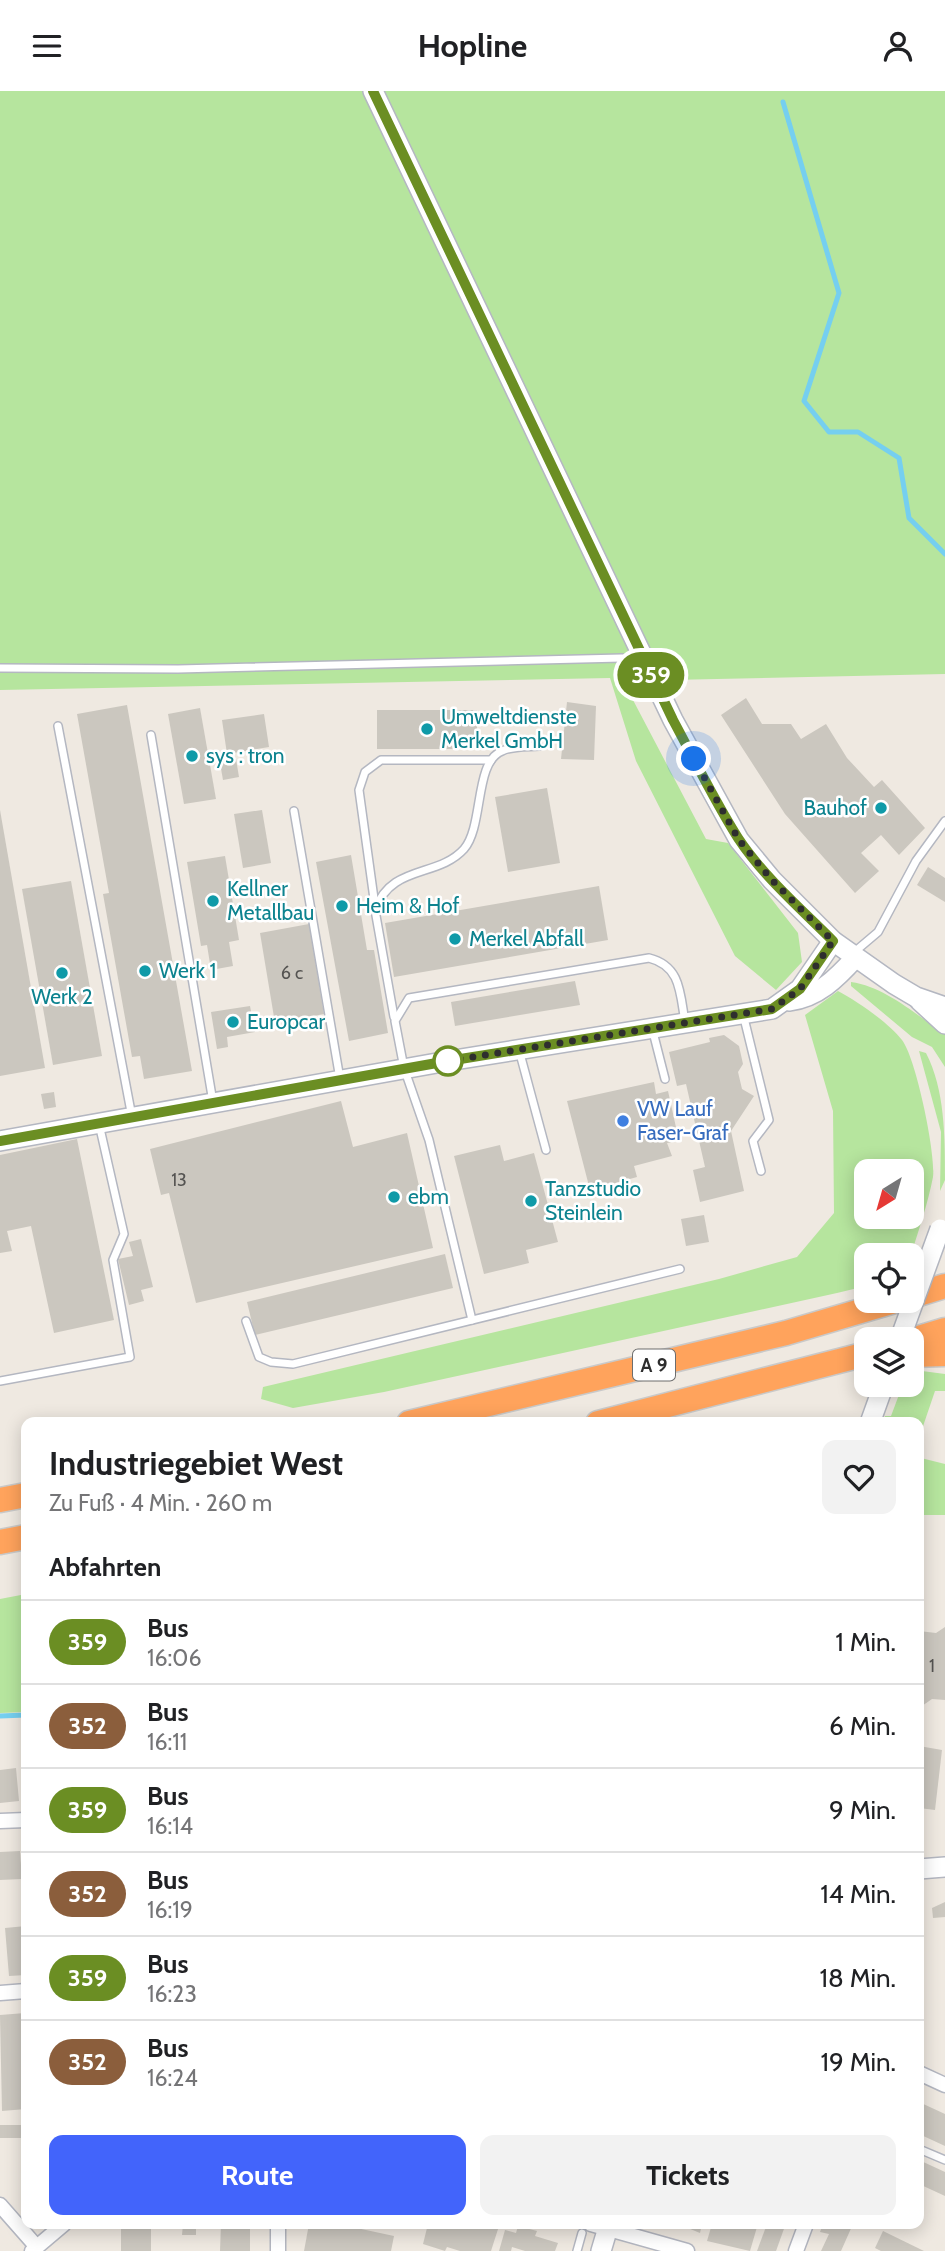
<!DOCTYPE html>
<html lang="de">
<meta charset="utf-8">
<style>
body{margin:0;font-family:Cabin,sans-serif;background:#f2f2f2;color:#202124;height:100vh;display:flex;flex-direction:column;font-size:26px;white-space:nowrap}
*{box-sizing:border-box;margin:0}
p{font-size:23px;color:#757577}
.icon{flex:none;width:38px;height:38px;fill:none;stroke:currentColor;stroke-width:2;stroke-linecap:round;stroke-linejoin:round}
.map{position:relative;flex:1;overflow:hidden}
.details{position:absolute;left:21px;top:1326px;width:903px;height:812px;display:flex;flex-direction:column;background:#fff;border-radius:14px;box-shadow:0 4px 18px #0003}
.details>*{flex:none}
.badge{padding:0 14px;border-radius:23px;font-size:24px;line-height:46px}
.needle{width:46px;rotate:217deg}
.tools{position:absolute;left:854px;top:1068px;display:grid;gap:14px}
.tools a{display:grid;place-items:center;width:70px;height:70px;border-radius:14px;background:#fff;box-shadow:0 4px 18px #0003;font-size:35px}
.you{position:absolute;width:35px;height:35px;margin:-18px;border:5px solid #fff;border-radius:50%;background:#1a73e8;box-shadow:0 0 0 10px #1a73e833}
.map>.badge{position:absolute;translate:-50% -50%;box-shadow:0 0 0 4px #fff}
h2{padding:0 28px;font-size:26px;line-height:63px}
.round{display:grid;place-items:center;flex:none;width:74px;height:74px;border-radius:14px;background:#f2f2f2}
.summary{display:flex;align-items:center;justify-content:space-between;height:119px;padding:0 28px}
h1{font-size:33px;font-weight:700;line-height:52px}
.cta{display:flex;gap:14px;margin-top:auto;padding:14px 28px}
.cta a{flex:1;height:80px;border-radius:14px;background:#4264fb;color:#fff;font-size:28px;font-weight:700;line-height:80px;text-align:center}
.cta a+a{background:#f2f2f2;color:#202124}
ul{padding:0;list-style:none}
li{display:flex;align-items:center;gap:21px;height:84px;padding:0 28px;border-top:2px solid #e0e0e0}
li div{flex:1}
li b{display:block;font-size:26px}
li em{font-style:normal}
li .badge{min-width:77px;font-weight:700;text-align:center}
header{display:flex;justify-content:space-between;align-items:center;height:91px;padding:0 28px;background:#fff;font-size:32px;font-weight:700}
.map>svg:first-child{display:block}
.green{fill:#b6e59e;fill-rule:evenodd}
.lines{fill:none;stroke-linecap:round;stroke-linejoin:round}
.stream{stroke:#75cff0;stroke-width:5}
.building{fill:#cbc7bf}
.lane-casing{stroke:#b4b7c1;stroke-width:10}
.street-casing{stroke:#b4b7c1;stroke-width:17}
.secondary-casing{stroke:#b4b7c1;stroke-width:22}
.highway-casing{stroke:#c9c9c9;stroke-width:27}
.lane{stroke:#fff;stroke-width:7}
.street{stroke:#fff;stroke-width:14}
.secondary{stroke:#fff;stroke-width:19}
.highway{stroke:#ffa35c;stroke-width:24}
.secondary-bridge-casing{stroke:#b4b7c1;stroke-width:22;stroke-linecap:butt}
.secondary-bridge{stroke:#fff;stroke-width:19}
.line-casing{stroke:#fff;stroke-width:16}
.line{stroke:#6b8e23;stroke-width:10}
.walk{stroke:#2e2e2e;stroke-width:7;stroke-dasharray:0 12.6}
.culture-dot{fill:#0f9aa8;stroke:#fff;stroke-width:2.5}
.stop-dot{fill:#fff;stroke:#6b8e23;stroke-width:3.5}
.shop-dot{fill:#3f7fe0;stroke:#fff;stroke-width:2.5}
.labels{text-anchor:middle;stroke-width:5;stroke-linejoin:round;paint-order:stroke}
.number-label{font-size:18px;fill:#555452}
.shield{fill:#fff;stroke:#6d6d6d;stroke-width:2}
.shield-label{font-size:19px;font-weight:bold;fill:#2e2e2e}
.culture-label{font-size:21px;fill:#0d838f;stroke:#fff;text-anchor:start}
.shop-label{font-size:21px;fill:#366cbe;stroke:#fff;text-anchor:start}
</style>
<header><svg class="icon" aria-label="menu" viewBox="0 0 24 24"><path d="M4 6h16M4 12h16M4 18h16"/></svg>Hopline<svg class="icon" aria-label="person" viewBox="0 0 24 24"><circle cx="12" cy="8" r="4"/><path d="M4 21q1-7 8-7t8 7"/></svg></header>
<div class="map">
<svg width="945" height="2160" viewBox="0 0 945 2160">
<rect width="100%" height="100%" fill="#efe9e1"/>
<g class="green">
<polygon points="0,0 945,0 945,583 623,590 706,748 728,752 798,842 802,871 776,899 735,865 636,670 610,587 0,599"/>
<path d="M851 891C886 896 916 924 945 943V976L932 956 912 946 851 895Z"/>
<path d="M838 900C857 910 889 932 902 949 916 967 936 1063 933 1086 928 1112 919 1138 911 1164H866V1195L837 1202 384 1301 293 1317 261 1308 263 1296 719 1188 797 1166 834 1122 833 1020 805 924ZM866 1080H912V1125H866Z"/>
<path d="M919 960 926 962C945 999 945 1045 945 1089L940 1100 941 1041Z"/>
<polygon points="922,1280 945,1283 945,1300 935,1300 919,1347 919,1332 883,1332 885,1325 891,1325 903,1293 912,1293 912,1282"/>
<polygon points="921,1367 945,1373 945,1424 919,1424"/>
<polygon points="26,1503 26,1621 0,1622 0,1508"/>
</g>
<g class="lines">
<g class="stream">
<polyline points="783,11 839,202 804,310 829,341 858,341 899,367 909,427 945,463"/>
<polyline points="0,1625 26,1624"/>
</g>
</g>
<g class="building">
<polygon points="746,607 762,633 791,633 801,648 826,633 847,667 874,696 882,689 925,737 899,764 881,744 861,762 879,780 855,802 785,723 721,624"/>
<polygon points="567,611 596,615 594,669 561,668"/>
<polygon points="127,614 192,980 144,988 140,965 132,966 103,803 109,802 77,623"/>
<polygon points="200,617 216,708 184,713 168,623"/>
<rect x="377" y="619" width="100" height="39"/>
<polygon points="264,623 269,656 227,663 222,629"/>
<polygon points="236,668 239,686 223,689 220,672"/>
<polygon points="547,697 560,772 508,781 495,706"/>
<polygon points="0,719 45,977 0,985"/>
<polygon points="262,719 271,772 243,777 234,723"/>
<polygon points="351,764 367,859 374,859 388,942 349,950 316,771"/>
<polygon points="225,765 239,849 229,851 233,875 211,879 207,854 201,855 187,771"/>
<polygon points="928,776 945,787 945,811 917,794"/>
<polygon points="71,790 102,965 53,974 22,798"/>
<polygon points="599,795 608,849 394,886 385,832"/>
<polygon points="309,833 324,923 275,932 260,842"/>
<polygon points="575,890 580,914 455,935 451,911"/>
<polygon points="250,915 255,941 227,946 228,956 217,958 211,921"/>
<polygon points="724,944 739,955 743,973 738,981 742,998 754,1005 731,1040 744,1100 700,1111 693,1079 705,1076 686,993 677,995 669,961 710,951 709,947"/>
<polygon points="654,991 656,1003 668,1000 679,1050 667,1052 672,1065 634,1075 637,1086 590,1099 567,1010"/>
<polygon points="54,1001 56,1016 44,1018 41,1003"/>
<polygon points="341,1010 353,1056 407,1042 433,1157 196,1212 169,1102 161,1104 150,1058"/>
<polygon points="77,1048 114,1229 54,1242 31,1135 7,1140 12,1160 0,1162 0,1064"/>
<polygon points="500,1054 504,1070 534,1062 558,1151 526,1159 529,1172 484,1183 454,1065"/>
<polygon points="704,1124 709,1151 686,1155 681,1128"/>
<polygon points="141,1148 153,1196 141,1199 144,1210 129,1214 118,1168 133,1165 129,1151"/>
<polygon points="445,1163 453,1197 255,1244 247,1211"/>
<polygon points="945,1536 945,1609 932,1608 919,1617 919,1540 936,1542"/>
<polygon points="919,1655 942,1659 935,1719 919,1717"/>
<polygon points="16,1677 19,1710 0,1712 0,1679"/>
<polygon points="20,1760 22,1788 0,1789 0,1761"/>
<polygon points="945,1811 945,1826 933,1827 932,1817"/>
<polygon points="26,1835 26,1884 9,1885 5,1837"/>
<polygon points="25,1922 26,2018 2,2020 0,1924"/>
<polygon points="919,2011 945,2023 945,2055 919,2043"/>
<polygon points="0,2034 26,2034 26,2044 21,2044 21,2047 0,2047"/>
<polygon points="919,2069 945,2081 945,2105 919,2093"/>
<rect x="121" y="2133" width="30" height="27"/>
<polygon points="183,2133 196,2133 196,2144 182,2144"/>
<polygon points="221,2133 250,2133 250,2160 220,2160"/>
<polygon points="309,2133 338,2133 394,2145 391,2160 304,2160"/>
<polygon points="428,2133 492,2133 499,2135 491,2160 460,2160 447,2156 445,2160 423,2153"/>
<polygon points="678,2133 702,2133 700,2142"/>
<polygon points="712,2133 757,2136 750,2160 707,2150"/>
<polygon points="767,2133 785,2135 776,2160 757,2160"/>
<polygon points="823,2133 853,2133 841,2160 821,2160 829,2143 820,2141"/>
<polygon points="518,2135 537,2140 535,2145 558,2152 555,2160 525,2160 512,2156 511,2160 499,2160 505,2139 516,2142"/>
<polygon points="883,2140 924,2160 881,2160 875,2157"/>
</g>
<g class="lines">
<g class="lane-casing">
<g id="lane">
<polyline points="0,577 178,578 622,567"/>
<polyline points="58,635 132,1026"/>
<polyline points="151,644 213,1011"/>
<polyline points="294,720 340,988"/>
<polyline points="375,815 359,699 365,681 381,669 491,669"/>
<polyline points="852,863 878,841 916,770 945,730"/>
<polyline points="743,923 769,1029 753,1050 761,1080"/>
<path d="M394 926 375 819C391 773 438 787 464 758 484 735 474 671 502 660 512 655 528 656 539 655"/>
<polyline points="652,937 665,988"/>
<polyline points="519,959 546,1059"/>
<path d="M472 1229 429 1049 404 977 395 930 409 907 649 867C681 875 680 902 685 931"/>
<polyline points="246,1230 259,1266 271,1271 293,1273 680,1178"/>
<polyline points="0,1290 130,1266 113,1169 124,1143 99,1033"/>
<polyline points="919,1359 919,1358"/>
<polyline points="919,2058 945,2069"/>
<polyline points="577,2160 582,2142"/>
</g>
</g>
<g class="street-casing">
<g id="street">
<polyline points="0,1730 26,1729"/>
<polyline points="0,1902 26,1900"/>
<polyline points="919,1982 945,1994"/>
<polyline points="0,2114 36,2155"/>
<polyline points="591,2133 687,2160"/>
<polyline points="32,2160 64,2133"/>
<polyline points="278,2160 278,2133"/>
<polyline points="796,2160 806,2133"/>
</g>
</g>
<g class="secondary-casing">
<g id="secondary">
<polyline points="373,0 673,629 739,749 772,789 833,850 894,893 916,906 945,916"/>
<path d="M789 910C817 907 837 887 855 867"/>
<polyline points="920,910 945,933"/>
<polyline points="0,1050 448,970 772,918 800,898 833,850"/>
<polyline points="870,1332 884,1293"/>
<polyline points="919,1778 945,1776"/>
<polyline points="601,2160 609,2133"/>
</g>
</g>
<g class="highway-casing">
<g id="highway">
<polyline points="912,1205 945,1195"/>
<polyline points="912,1249 945,1239"/>
<polyline points="912,1264 945,1263"/>
<polyline points="409,1332 786,1242 898,1209"/>
<polyline points="598,1332 866,1263"/>
<polyline points="0,1409 26,1404"/>
<polyline points="0,1451 26,1446"/>
</g>
</g>
<use href="#lane" class="lane"/>
<use href="#street" class="street"/>
<use href="#secondary" class="secondary"/>
<use href="#highway" class="highway"/>
<g class="secondary-bridge-casing">
<polyline id="secondary-bridge" points="900,1248 940,1138"/>
</g>
<use href="#secondary-bridge" class="secondary-bridge"/>
</g>
<g class="lines">
<g class="line-casing">
<path id="line" d="M0 1050 448 970 772 918 800 898 833 850C801 818 763 785 738 747 714 709 694 668 673 629L373 0"/>
</g>
<use href="#line" class="line"/>
<polyline class="walk" points="448,970 772,918 800,898 833,850 772,789 739,749 694,668"/>
</g>
<g class="culture-dot">
<circle cx="427" cy="638" r="7"/>
<circle cx="192" cy="665" r="7"/>
<circle cx="881" cy="717" r="7"/>
<circle cx="213" cy="810" r="7"/>
<circle cx="342" cy="815" r="7"/>
<circle cx="455" cy="848" r="7"/>
<circle cx="145" cy="880" r="7"/>
<circle cx="62" cy="882" r="7"/>
<circle cx="233" cy="931" r="7"/>
<circle cx="394" cy="1106" r="7"/>
<circle cx="531" cy="1110" r="7"/>
</g>
<circle class="stop-dot" cx="448" cy="970" r="14"/>
<circle class="shop-dot" cx="623" cy="1030" r="7"/>
<g class="labels">
<g class="number-label">
<text x="292" y="888">6 c</text>
<text x="179" y="1095">13</text>
<text x="932" y="1581">1</text>
</g>
<rect class="shield" x="633" y="1258.5" width="42" height="31" rx="5"/>
<g class="shield-label">
<text x="654" y="1281">A 9</text>
</g>
<g class="culture-label">
<text x="441" y="633">Umweltdienste<tspan x="441" dy="24">Merkel GmbH</tspan></text>
<text x="206" y="672">sys : tron</text>
<text x="867" y="724" text-anchor="end">Bauhof</text>
<text x="227" y="805">Kellner<tspan x="227" dy="24">Metallbau</tspan></text>
<text x="356" y="822">Heim &amp; Hof</text>
<text x="469" y="855">Merkel Abfall</text>
<text x="159" y="887">Werk 1</text>
<text x="62" y="913" text-anchor="middle">Werk 2</text>
<text x="247" y="938">Europcar</text>
<text x="545" y="1105">Tanzstudio<tspan x="545" dy="24">Steinlein</tspan></text>
<text x="408" y="1113">ebm</text>
</g>
<g class="shop-label">
<text x="637" y="1025">VW Lauf<tspan x="637" dy="24">Faser-Graf</tspan></text>
</g>
</g>
</svg>
<div class="tools">
<a><svg class="needle" viewBox="-14 -14 28 28"><path d="M0-13l5 13h-10z" fill="#e53935"/><path d="M0 13l5-13h-10z" fill="#757577"/></svg></a>
<a><svg class="icon" aria-label="locate" viewBox="0 0 24 24"><circle cx="12" cy="12" r="6"/><path d="M12 2v4M12 18v4M2 12h4M18 12h4"/></svg></a>
<a><svg class="icon" aria-label="layers" viewBox="0 0 24 24"><path d="M12 4l9 5-9 5-9-5zM3 14l9 5 9-5"/></svg></a>
</div>
<div class="you" style="left:694px;top:668px"></div>
<b class="badge" style="left:651px;top:584px;background:#6b8e23;color:#fff">359</b>
<section class="details">
<div class="summary"><div><h1>Industriegebiet West</h1><p>Zu Fuß · 4 Min. · 260 m</p></div><a class="round"><svg class="icon" aria-label="heart" viewBox="0 0 24 24"><path d="M12 20l-8-8c-3-5 5-10 8-4 3-6 11-1 8 4z"/></svg></a></div>
<h2>Abfahrten</h2>
<ul>
<li><span class="badge" style="background:#6b8e23;color:#fff">359</span><div><b>Bus</b><p>16:06</p></div><em>1 Min.</em></li>
<li><span class="badge" style="background:#8b5e3c;color:#fff">352</span><div><b>Bus</b><p>16:11</p></div><em>6 Min.</em></li>
<li><span class="badge" style="background:#6b8e23;color:#fff">359</span><div><b>Bus</b><p>16:14</p></div><em>9 Min.</em></li>
<li><span class="badge" style="background:#8b5e3c;color:#fff">352</span><div><b>Bus</b><p>16:19</p></div><em>14 Min.</em></li>
<li><span class="badge" style="background:#6b8e23;color:#fff">359</span><div><b>Bus</b><p>16:23</p></div><em>18 Min.</em></li>
<li><span class="badge" style="background:#8b5e3c;color:#fff">352</span><div><b>Bus</b><p>16:24</p></div><em>19 Min.</em></li>
</ul>
<div class="cta"><a>Route</a><a>Tickets</a></div>
</section>
</div>
